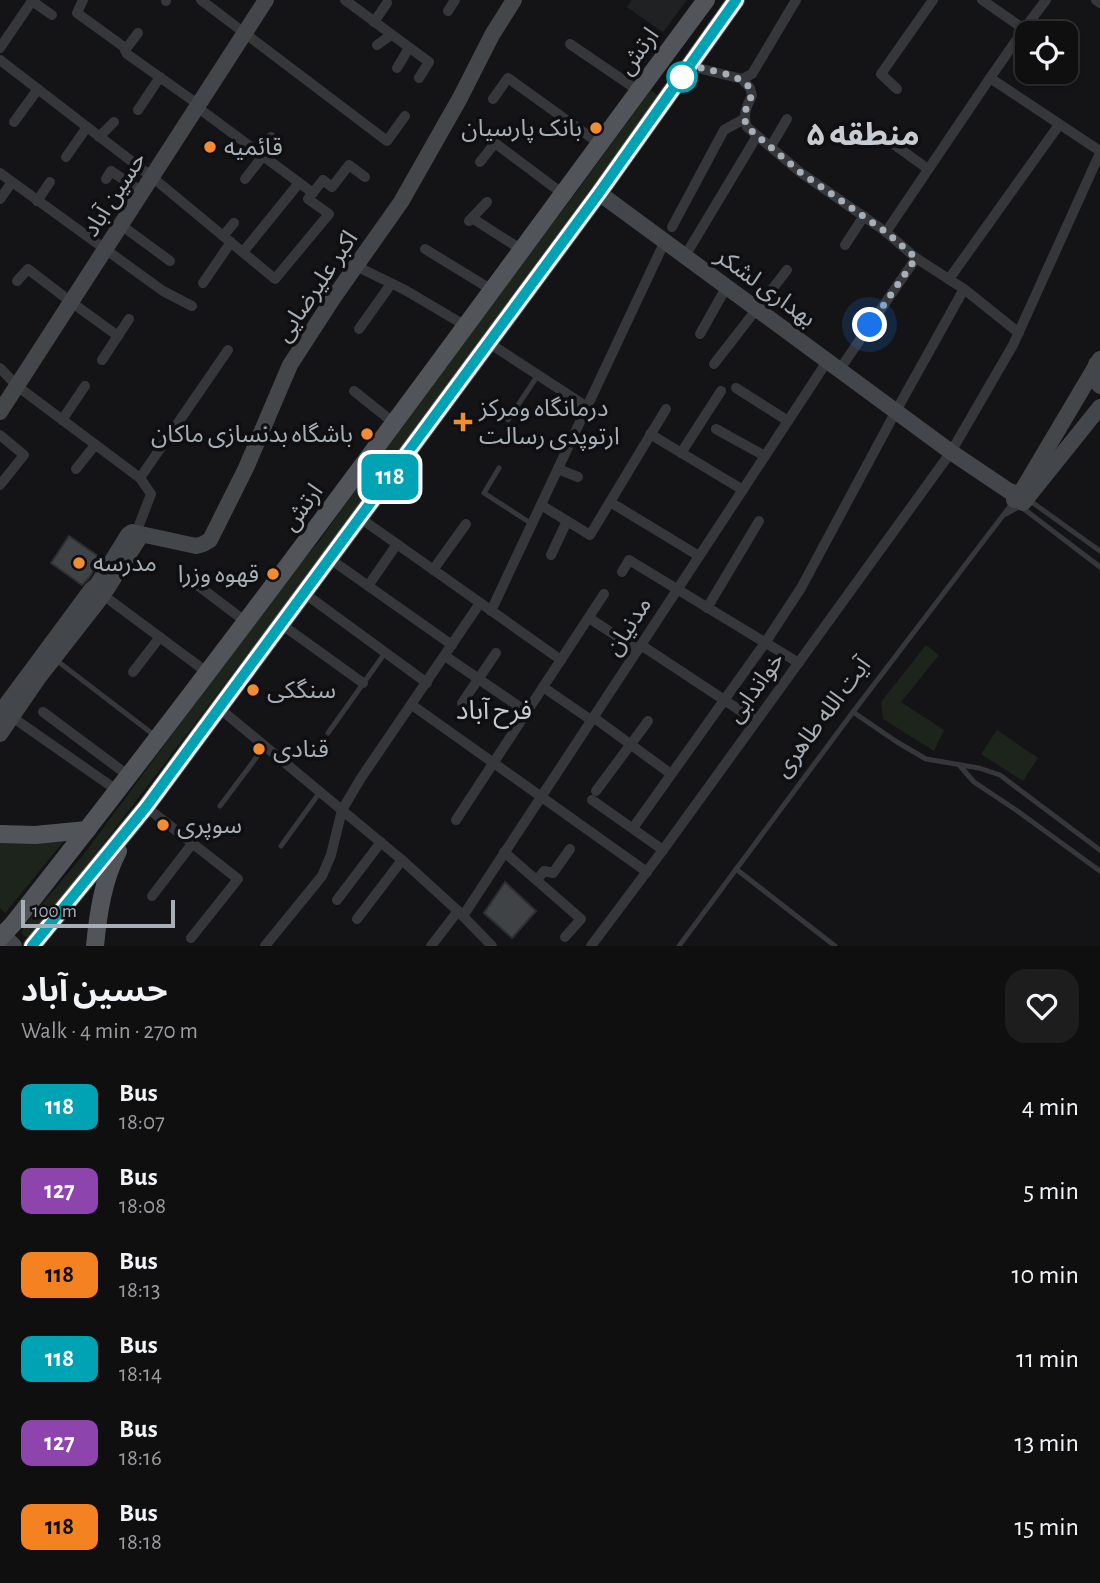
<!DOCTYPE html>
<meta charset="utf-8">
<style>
body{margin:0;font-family:"Alegreya Sans","Noto Sans Arabic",sans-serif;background:#1d1d1e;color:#f1f3f6;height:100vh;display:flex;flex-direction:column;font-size:26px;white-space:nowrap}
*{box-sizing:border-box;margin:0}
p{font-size:23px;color:#9b9c9f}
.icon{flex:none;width:38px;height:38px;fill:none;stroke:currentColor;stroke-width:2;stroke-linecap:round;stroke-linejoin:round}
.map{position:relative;height:946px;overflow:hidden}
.side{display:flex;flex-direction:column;background:#0f0f10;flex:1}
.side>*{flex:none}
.badge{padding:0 14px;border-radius:10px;font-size:24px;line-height:46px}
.tools{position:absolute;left:1015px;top:21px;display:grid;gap:14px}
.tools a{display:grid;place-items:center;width:63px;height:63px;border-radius:14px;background:#0f0f10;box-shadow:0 2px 5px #0004,0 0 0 2px #2f2f30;font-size:35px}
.scale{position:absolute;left:21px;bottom:18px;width:154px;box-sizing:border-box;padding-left:7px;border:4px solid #a6aeb6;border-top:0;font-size:19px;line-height:24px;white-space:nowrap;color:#a6aeb6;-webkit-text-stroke:5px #0f0f11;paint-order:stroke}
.you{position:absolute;width:35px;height:35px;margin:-18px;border:5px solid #fff;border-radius:50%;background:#1a73e8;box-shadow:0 0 0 10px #1a73e833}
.map>.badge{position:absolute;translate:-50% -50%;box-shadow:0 0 0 4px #fff}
.round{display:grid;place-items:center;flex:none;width:74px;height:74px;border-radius:21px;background:#1d1d1e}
.overview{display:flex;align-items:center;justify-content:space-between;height:119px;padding:0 21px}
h1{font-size:33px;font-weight:700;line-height:52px}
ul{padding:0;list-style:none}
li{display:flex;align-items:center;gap:21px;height:84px;padding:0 21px}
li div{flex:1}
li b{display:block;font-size:26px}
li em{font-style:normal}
li .badge{min-width:77px;font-weight:700;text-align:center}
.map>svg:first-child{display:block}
.built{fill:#202123}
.green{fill:#1d241c}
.building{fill:#404346;stroke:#2e2f32;stroke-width:2}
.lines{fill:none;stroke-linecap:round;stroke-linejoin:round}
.lane{stroke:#35373b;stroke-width:5}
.street{stroke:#35373b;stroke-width:10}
.secondary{stroke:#43464b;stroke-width:16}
.primary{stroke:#51555a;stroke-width:18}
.line-casing{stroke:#fff;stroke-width:16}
.line{stroke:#00a3b4;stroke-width:10}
.walk{stroke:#a6aeb6;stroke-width:7;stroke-dasharray:0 12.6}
.stop-dot{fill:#fff;stroke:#00a3b4;stroke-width:3.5}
.poi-dot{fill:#f08c32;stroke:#0f0f11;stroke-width:2.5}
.labels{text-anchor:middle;stroke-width:7;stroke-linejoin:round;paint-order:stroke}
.street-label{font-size:24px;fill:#a6aeb6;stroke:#0f0f11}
.poi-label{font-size:24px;fill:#a6aeb6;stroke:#0f0f11;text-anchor:start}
.neighbourhood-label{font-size:26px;fill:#c7ccd2;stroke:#0f0f11}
.district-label{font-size:32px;font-weight:bold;fill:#c7ccd2;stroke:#0f0f11}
</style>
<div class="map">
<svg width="1100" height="946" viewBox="0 0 1100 946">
<rect width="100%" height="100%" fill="#141416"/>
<polygon class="built" points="632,0 687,0 663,32 627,7"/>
<g class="green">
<path d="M651 90 659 96C451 376 248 661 32 935L25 937 22 933 23 927 84 854 287 579 320 540 404 421 568 203Z"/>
<polygon points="926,645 939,655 901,702 944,730 934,751 883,719 881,702"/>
<polygon points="997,730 1038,758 1023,781 981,754"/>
<polygon points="0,840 24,842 63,842 5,913 0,908"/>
</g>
<g class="building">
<polygon points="69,536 101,558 89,578 82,585 51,563"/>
<polygon points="505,882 536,911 512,938 484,913"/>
</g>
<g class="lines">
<g class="lane">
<polyline points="508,420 538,375"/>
<polyline points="499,468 484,493 532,524"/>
<polyline points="1029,500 1100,551"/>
<polyline points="1006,514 1020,506 1100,567"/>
<polyline points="56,660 154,735"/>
<polyline points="853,712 897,742 926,759 979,768 1000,775 1100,850"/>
<polyline points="328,733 385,653"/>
<polyline points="960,766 974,782 1016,810 1100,871"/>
<polyline points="220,806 265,746"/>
<polyline points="281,846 320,792"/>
<polyline points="736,869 835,946"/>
<polyline points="679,946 853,712 1014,501"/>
</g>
<g class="street">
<polyline points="83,0 77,13 124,47 127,54 199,105"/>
<polyline points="201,0 387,141 405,116"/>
<polyline points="345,0 429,62 419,78"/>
<polyline points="982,0 1024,29 990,78 1100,151"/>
<polyline points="1096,0 1100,3"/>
<polyline points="166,1 166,0"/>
<polyline points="448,11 455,0"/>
<polyline points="374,22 387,3"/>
<polyline points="1024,29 1046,0"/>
<polyline points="570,44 639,91"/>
<polyline points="377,45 391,35"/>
<polyline points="0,48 32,1 52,15"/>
<polyline points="125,50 138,33"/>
<polyline points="0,60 152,177 275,279 329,214 308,199 323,180 332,187 349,165 365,177"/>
<path d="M690 66 742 79 750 88 752 95C747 107 742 114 747 127L800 172 886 232 916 258 964 289 1019 333"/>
<polyline points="397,68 409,48"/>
<polyline points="742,79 752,74 796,0"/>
<polyline points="897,89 881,74 933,0"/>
<polyline points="493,99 508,78 600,144"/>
<polyline points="197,107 313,193"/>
<polyline points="138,110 160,77"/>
<polyline points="14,122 38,89"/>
<polyline points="99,137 114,122"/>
<polyline points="889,141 928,169"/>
<polyline points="771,146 787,119"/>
<polyline points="259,153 271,137"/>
<polyline points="66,157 87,127"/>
<polyline points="480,162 495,143 563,194"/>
<polyline points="0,173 163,291 192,306"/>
<polyline points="106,179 111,171 142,192"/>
<polyline points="245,179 263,156"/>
<polyline points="0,199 12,182"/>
<polyline points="37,201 50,182"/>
<polyline points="472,218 522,250"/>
<polyline points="469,221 487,202"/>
<polyline points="121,225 170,261"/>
<polyline points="672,227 724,130 744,119"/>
<polyline points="886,232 990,78"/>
<polyline points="223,236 234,223"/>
<polyline points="845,245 864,216"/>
<polyline points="425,249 492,290"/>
<polyline points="243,252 299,183"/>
<polyline points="685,256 757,136"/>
<polyline points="356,266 405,290 466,326"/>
<polyline points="949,279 1059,125"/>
<polyline points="17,281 28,269 71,302 118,336"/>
<polyline points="203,283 231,242"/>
<polyline points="359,329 391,284"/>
<polyline points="700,334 727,286"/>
<polyline points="489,343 587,407"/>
<polyline points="102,360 129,319"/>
<polyline points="714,364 787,270"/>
<polyline points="0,368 17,386 140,478 151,494 136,533"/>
<polyline points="840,369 916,258"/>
<polyline points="736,388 788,421"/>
<polyline points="354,391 394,423"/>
<polyline points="62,420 85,386"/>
<polyline points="716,429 765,456"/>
<polyline points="650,434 743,490"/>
<polyline points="0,435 24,455 0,485"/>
<polyline points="681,453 721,391"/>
<polyline points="76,469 95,445"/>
<polyline points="558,469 578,477"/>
<polyline points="140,478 228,350"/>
<polyline points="610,502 699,556"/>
<polyline points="541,505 590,535 666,409"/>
<polyline points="360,518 561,660"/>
<polyline points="551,555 567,521"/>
<polyline points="330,559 452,645"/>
<polyline points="433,570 466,524"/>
<polyline points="622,572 629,560 799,663"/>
<polyline points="192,581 246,622"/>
<polyline points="368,586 397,544"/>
<polyline points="304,593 427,683"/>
<polyline points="103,595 208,673"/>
<polyline points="707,608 759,521"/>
<polyline points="491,611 665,241"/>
<polyline points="589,618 638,650"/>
<polyline points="281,624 363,683"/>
<polyline points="641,645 756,721"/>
<polyline points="445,656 527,712"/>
<polyline points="133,672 160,637"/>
<polyline points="543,687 591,720"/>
<polyline points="462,703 496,653"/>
<polyline points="412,705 647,872"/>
<polyline points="219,708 402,860 458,911 492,946"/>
<polyline points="43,712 129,776"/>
<polyline points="12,717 118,791"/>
<polyline points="593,717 671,774"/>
<polyline points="596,791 648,721"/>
<polyline points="592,800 663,850"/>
<polyline points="146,807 238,879 191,938"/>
<polyline points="456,820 604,594"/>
<polyline points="633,828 765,643 801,588 896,411 964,289"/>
<polyline points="504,852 581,919 565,937"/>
<polyline points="537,880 544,871 553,873 570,849"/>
<polyline points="152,896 192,844"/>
<polyline points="337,900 381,842"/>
<polyline points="463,916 828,360"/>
<polyline points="357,919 402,860"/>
<polyline points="265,946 322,876 331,855 342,810 361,778 480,603"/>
<polyline points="431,946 458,911"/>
<polyline points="591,946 663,850 951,452 1013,345 1100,153"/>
</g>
<g class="secondary">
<polyline points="599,193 951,452 1009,491 1020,494 1027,499"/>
<polyline points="1096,364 1095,380 1100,386"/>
<polyline points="0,412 266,0"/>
<polyline points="1014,500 1020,494 1100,359"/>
<polyline points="1023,503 1100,407"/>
<polyline points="136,533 196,546 203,544 210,540 246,468 290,365 334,297 401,202 460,98 492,35 514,0"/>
<polyline points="0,713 91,590 97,585 128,535 132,532 136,533 139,536 138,540 103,595 39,677 0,734"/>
<polyline points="0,932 14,946"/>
</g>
<g class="primary">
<polyline points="0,834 35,835 87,830"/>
<path d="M0 938 13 924C252 622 477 309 706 0"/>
<polyline points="32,946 146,807 599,193 736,0"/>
<path d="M95 946C98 914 103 880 118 851"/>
</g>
</g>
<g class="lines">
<g class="line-casing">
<polyline id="line" points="32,946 146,807 599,193 736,0"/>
</g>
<use href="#line" class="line"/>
<path class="walk" d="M682 77 690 66C704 69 753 75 751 95 750 109 740 108 747 127L800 172 886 232 916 258 870 325"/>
</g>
<circle class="stop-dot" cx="682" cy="77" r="14"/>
<g class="poi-dot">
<circle cx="596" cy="128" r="7"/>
<circle cx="210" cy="147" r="7"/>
<path d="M459.5 411.5h7v7h7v7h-7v7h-7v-7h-7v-7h7z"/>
<circle cx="367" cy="434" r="7"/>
<circle cx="79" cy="563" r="7"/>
<circle cx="273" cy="574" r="7"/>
<circle cx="253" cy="690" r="7"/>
<circle cx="259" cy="749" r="7"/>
<circle cx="163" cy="825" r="7"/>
</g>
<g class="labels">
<g class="street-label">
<text transform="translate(638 51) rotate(-54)" y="8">ارتش</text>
<text transform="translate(114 194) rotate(-57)" y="8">حسین آباد</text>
<text transform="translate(316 286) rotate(-56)" y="8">اکبر علیرضایی</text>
<text transform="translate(766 287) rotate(36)" y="8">بهداری لشکر</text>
<text transform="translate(302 507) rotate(-54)" y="8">ارتش</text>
<text transform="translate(628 626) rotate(-57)" y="8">مدنیان</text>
<text transform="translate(755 687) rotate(-54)" y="8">خواندابی</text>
<text transform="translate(822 717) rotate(-53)" y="8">آیت الله طاهری</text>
</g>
<g class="poi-label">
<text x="582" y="136" text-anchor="end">بانک پارسیان</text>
<text x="224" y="155">قائمیه</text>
<text x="479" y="416">درمانگاه ومرکز<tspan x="479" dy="28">ارتوپدی رسالت</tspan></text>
<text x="353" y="442" text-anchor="end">باشگاه بدنسازی ماکان</text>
<text x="93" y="571">مدرسه</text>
<text x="259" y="582" text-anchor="end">قهوه وزرا</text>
<text x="267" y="698">سنگکی</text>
<text x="273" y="757">قنادی</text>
<text x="177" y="833">سوپری</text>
</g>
<g class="neighbourhood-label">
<text x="494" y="719">فرح آباد</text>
</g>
<g class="district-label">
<text x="863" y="145">منطقه ۵</text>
</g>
</g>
</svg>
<div class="tools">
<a><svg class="icon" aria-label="locate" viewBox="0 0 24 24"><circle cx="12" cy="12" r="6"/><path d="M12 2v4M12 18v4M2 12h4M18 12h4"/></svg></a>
</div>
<div class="scale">100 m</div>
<div class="you" style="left:870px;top:325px"></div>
<b class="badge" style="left:390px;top:477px;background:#00a3b4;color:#fff">118</b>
</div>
<section class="side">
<div class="overview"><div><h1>حسین آباد</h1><p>Walk · 4 min · 270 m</p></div><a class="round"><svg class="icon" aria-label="heart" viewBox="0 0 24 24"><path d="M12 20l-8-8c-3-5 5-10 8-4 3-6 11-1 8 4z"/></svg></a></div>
<ul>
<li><span class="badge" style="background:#00a3b4;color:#fff">118</span><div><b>Bus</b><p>18:07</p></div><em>4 min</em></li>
<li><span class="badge" style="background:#8e44ad;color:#fff">127</span><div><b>Bus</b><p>18:08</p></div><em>5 min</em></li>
<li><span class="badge" style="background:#f58220;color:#111">118</span><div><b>Bus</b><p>18:13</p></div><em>10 min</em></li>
<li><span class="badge" style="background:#00a3b4;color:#fff">118</span><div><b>Bus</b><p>18:14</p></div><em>11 min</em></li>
<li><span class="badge" style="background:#8e44ad;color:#fff">127</span><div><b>Bus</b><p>18:16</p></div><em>13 min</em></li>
<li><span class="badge" style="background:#f58220;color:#111">118</span><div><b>Bus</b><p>18:18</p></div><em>15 min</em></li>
</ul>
</section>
